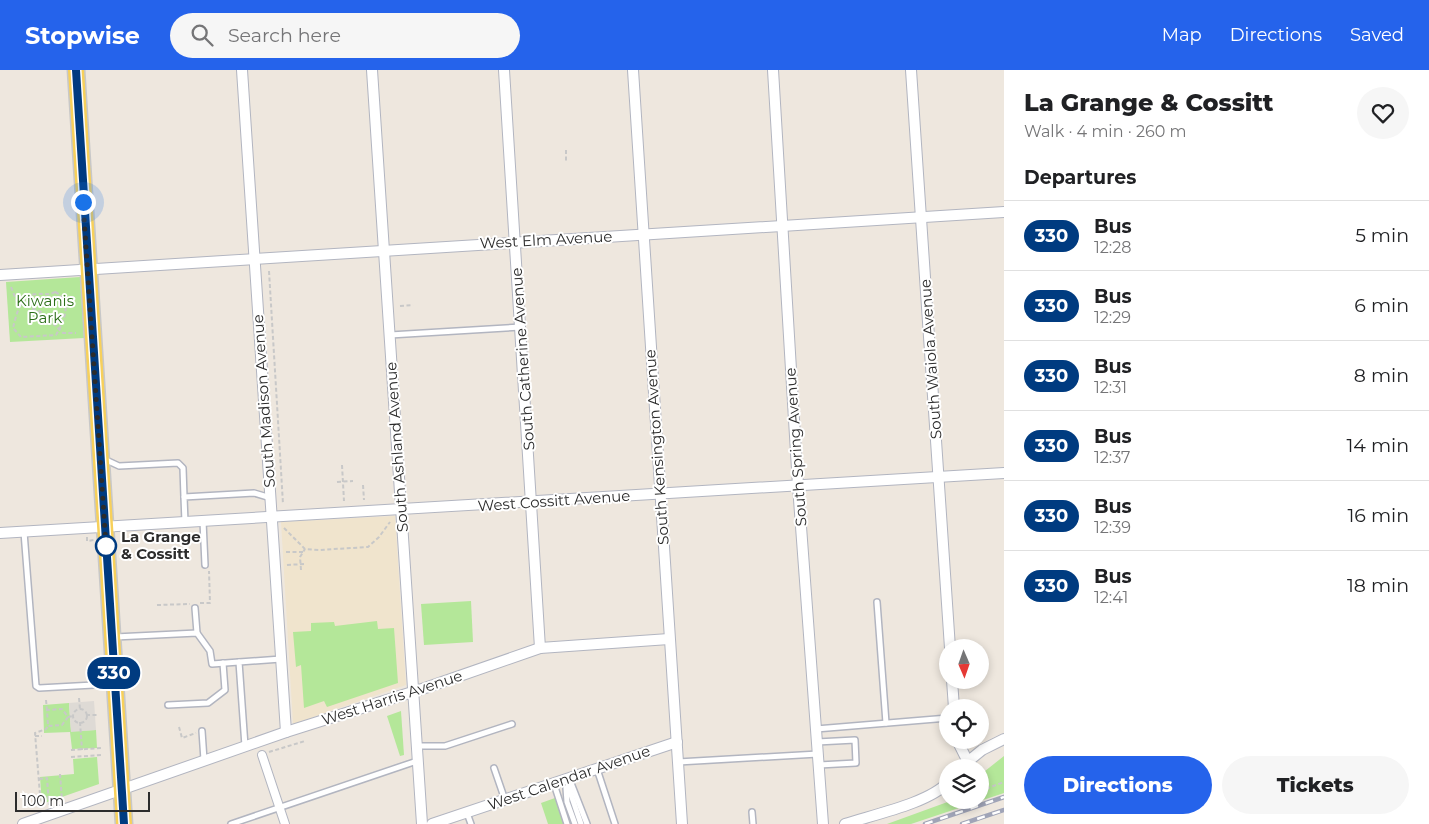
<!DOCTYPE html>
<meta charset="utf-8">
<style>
body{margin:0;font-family:Montserrat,sans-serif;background:#f6f6f6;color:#202124;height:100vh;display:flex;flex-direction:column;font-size:19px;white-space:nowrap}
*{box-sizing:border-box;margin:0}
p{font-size:16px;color:#757577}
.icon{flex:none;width:28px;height:28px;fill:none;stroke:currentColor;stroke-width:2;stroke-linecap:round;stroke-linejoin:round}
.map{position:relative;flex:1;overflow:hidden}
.details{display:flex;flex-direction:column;background:#fff;width:425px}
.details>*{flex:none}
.badge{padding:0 10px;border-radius:16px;font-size:18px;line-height:32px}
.needle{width:32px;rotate:178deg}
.buttons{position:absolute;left:939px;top:569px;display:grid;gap:10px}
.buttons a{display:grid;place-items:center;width:50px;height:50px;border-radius:50%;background:#fff;box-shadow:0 2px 8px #0003;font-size:25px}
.scale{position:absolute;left:15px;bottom:12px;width:135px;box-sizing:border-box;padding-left:5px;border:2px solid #2c2c2c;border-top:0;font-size:14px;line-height:18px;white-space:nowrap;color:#2c2c2c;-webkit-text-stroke:4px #fff;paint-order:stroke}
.you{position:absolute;width:25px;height:25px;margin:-12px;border:4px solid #fff;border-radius:50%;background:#1a73e8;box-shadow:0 0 0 8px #1a73e833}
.map>.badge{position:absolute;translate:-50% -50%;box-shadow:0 0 0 2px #fff}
h2{padding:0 20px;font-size:19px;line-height:45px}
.round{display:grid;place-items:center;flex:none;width:52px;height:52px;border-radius:26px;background:#f6f6f6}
.headline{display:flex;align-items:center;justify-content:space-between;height:85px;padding:0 20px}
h1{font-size:24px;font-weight:800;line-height:38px}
.button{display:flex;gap:10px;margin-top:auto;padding:10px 20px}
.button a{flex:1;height:58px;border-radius:30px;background:#2563eb;color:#fff;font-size:20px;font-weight:800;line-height:58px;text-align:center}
.button a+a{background:#f6f6f6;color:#202124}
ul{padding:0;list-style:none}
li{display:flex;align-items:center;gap:15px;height:70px;padding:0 20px;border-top:1px solid #e0e0e0}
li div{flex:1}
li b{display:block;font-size:19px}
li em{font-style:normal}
li .badge{min-width:55px;font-weight:700;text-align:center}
header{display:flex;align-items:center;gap:30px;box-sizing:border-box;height:70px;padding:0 25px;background:#2563eb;color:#fff}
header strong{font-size:24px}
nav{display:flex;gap:28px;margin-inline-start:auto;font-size:18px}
.search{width:350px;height:45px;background:#f6f6f6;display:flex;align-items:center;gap:12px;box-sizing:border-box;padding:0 18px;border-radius:28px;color:#757577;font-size:19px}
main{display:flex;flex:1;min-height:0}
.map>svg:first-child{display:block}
.education{fill:#f0e4cd}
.green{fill:#b4e799}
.plaza{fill:#dedad5}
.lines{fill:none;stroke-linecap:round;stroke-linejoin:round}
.service-casing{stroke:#b2b5c0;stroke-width:8}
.pedestrian-casing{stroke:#b2b5c0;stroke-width:10}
.minor-casing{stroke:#b2b5c0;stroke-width:12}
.primary-casing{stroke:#c8c8c8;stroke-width:19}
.path{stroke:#c8c8c8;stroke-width:2;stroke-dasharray:4 2.5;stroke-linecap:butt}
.service{stroke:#fff;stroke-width:5}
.pedestrian{stroke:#fff;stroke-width:8}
.minor{stroke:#fff;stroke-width:10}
.primary{stroke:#f7d05a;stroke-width:16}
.rail-casing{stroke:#a0a4b7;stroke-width:4.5}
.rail{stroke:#fff;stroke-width:2.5;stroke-dasharray:8;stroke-linecap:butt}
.line-casing{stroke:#fff;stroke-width:11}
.line{stroke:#003b80;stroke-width:8}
.walk{stroke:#2c2c2c;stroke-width:5;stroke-dasharray:0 9}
.stop-dot{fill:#fff;stroke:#003b80;stroke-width:2.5}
.labels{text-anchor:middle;stroke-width:4;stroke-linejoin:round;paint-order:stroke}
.street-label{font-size:15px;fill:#2c2c2c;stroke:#fff}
.park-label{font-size:15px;fill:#2b6e17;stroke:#fff}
.stop-label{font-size:15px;font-weight:bold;fill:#2c2c2c;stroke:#fff;text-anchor:start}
</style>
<header>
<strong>Stopwise</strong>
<div class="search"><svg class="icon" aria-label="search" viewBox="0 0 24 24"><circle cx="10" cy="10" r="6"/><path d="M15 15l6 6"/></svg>Search here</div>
<nav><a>Map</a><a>Directions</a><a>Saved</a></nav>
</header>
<main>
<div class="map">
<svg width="1004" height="754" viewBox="0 0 1004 754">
<rect width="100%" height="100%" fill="#eee7de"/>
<polygon class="education" points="395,446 406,615 293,654 281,452"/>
<g class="green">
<polygon points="80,207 84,268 10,272 6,212"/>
<polygon points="471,531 473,572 424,575 421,534"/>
<polygon points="377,551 378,559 394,558 398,613 327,637 324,631 304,638 301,595 296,597 293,562 311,561 311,553 334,552 335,556"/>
<polygon points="69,633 71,661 96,660 97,678 72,679 70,662 44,663 43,635"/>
<polygon points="401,641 404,685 400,686 387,646"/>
<polygon points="1004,686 1004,723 911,754 887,754 953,730 980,730 980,705"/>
<polygon points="97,687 99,714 42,734 40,707 74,704 73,689"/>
<polygon points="555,728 564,754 548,754 541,733"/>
</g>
<polygon class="plaza" points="94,631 96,660 71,662 69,633"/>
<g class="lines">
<g class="service-casing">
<g id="service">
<polyline points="390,265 521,257"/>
<polyline points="104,389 119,396 178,393 183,398 184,427"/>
<polyline points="203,451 205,495"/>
<polyline points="185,452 184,427 254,423 271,428"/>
<polyline points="24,462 36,616 39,618 112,614"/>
<polyline points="877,532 886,653"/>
<polyline points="195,538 197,563"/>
<polyline points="115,567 197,563 210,581 212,594 239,592"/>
<polyline points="168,635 208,633 225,620 223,593"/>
<polyline points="816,659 948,648"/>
<polyline points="202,661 204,690"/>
<polyline points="817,672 855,670 856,693 819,695"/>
<polyline points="245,676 239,592 281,589"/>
<polyline points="417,676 445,676 512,654"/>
<polyline points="678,692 818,684"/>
<polyline points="494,698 505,730"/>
<polyline points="597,699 615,754"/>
<polyline points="569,708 587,754"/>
<polyline points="554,714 567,754"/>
<polyline points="568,716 581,754"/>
<polyline points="566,718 567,732 575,754"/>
<polyline points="752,742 753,754"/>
<polyline points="467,743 471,754"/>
<polyline points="231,754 417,691"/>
</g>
</g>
<g class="pedestrian-casing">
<polyline id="pedestrian" points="262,685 285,754"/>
</g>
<g class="minor-casing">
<g id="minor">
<polyline points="242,0 286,662"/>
<polyline points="372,0 422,754"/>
<polyline points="504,0 540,578"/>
<polyline points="633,0 682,754"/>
<polyline points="773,0 798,416 823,754"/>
<polyline points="911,0 950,578"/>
<polyline points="0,205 1004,142"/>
<polyline points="0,463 1004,403"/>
<polyline points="952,610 954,638"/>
<polyline points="957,670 967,690"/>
<polyline points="960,698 982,680 1004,669"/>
<polyline points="23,754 286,662 425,618 540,578 669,569"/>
<polyline points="432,754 677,672"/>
<path d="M845 754C872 745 930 733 948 712"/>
</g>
</g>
<g class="primary-casing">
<polyline id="primary" points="76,0 124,754"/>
</g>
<g class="path">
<polyline points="566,80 566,92"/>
<polyline points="269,201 283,434"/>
<polyline points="11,217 17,232 41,242 63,263 76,263"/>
<path d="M55 222C74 231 63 253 56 265L21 267 13 258C16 246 20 225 36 224 44 223 48 226 55 222Z"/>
<polyline points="63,228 74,227"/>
<polyline points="400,236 413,235"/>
<polyline points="342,395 344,431"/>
<polyline points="337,412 353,411"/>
<polyline points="363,415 364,430"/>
<polyline points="284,458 305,479 319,480 368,477 379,467 390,452"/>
<polyline points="87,467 87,471 94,470"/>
<polyline points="286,482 303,482"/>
<polyline points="287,495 304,494"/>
<polyline points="301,500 300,487 305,479"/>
<polyline points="200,533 210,533 209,501"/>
<polyline points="157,535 190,534"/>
<polyline points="79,628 80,639"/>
<polyline points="46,630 47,640"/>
<circle cx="80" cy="646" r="7"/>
<polyline points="86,645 99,645"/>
<polyline points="68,647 62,655 48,656 47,640 62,639 68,647 73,646"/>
<polyline points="80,652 82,680"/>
<polyline points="179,657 182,668 196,663"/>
<polyline points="35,666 42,666"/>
<polyline points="71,680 101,678"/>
<polyline points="269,682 305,671"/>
<polyline points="71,687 102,685"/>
<polyline points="60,704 62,730"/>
<polyline points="39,709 47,708 49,735"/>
<polyline points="980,721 1004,712"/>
<polyline points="41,737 35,663 46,659 48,656"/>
</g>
<use href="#service" class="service"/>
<use href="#pedestrian" class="pedestrian"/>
<use href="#minor" class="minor"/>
<use href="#primary" class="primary"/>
<g class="rail-casing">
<g id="rail">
<polyline points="925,754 1004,727"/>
<polyline points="962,754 1004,740"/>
</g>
</g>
<use href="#rail" class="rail"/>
</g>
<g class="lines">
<g class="line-casing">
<polyline id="line" points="76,0 124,754"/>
</g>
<use href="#line" class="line"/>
<polyline class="walk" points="83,132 106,476"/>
</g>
<circle class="stop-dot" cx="106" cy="476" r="10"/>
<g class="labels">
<g class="street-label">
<text transform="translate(546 170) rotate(-3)" y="5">West Elm Avenue</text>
<text transform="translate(523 289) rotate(-94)" y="5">South Catherine Avenue</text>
<text transform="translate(931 289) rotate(-94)" y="5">South Waiola Avenue</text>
<text transform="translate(264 331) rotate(-94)" y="5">South Madison Avenue</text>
<text transform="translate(397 377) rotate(-94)" y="5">South Ashland Avenue</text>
<text transform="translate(657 377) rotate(-94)" y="5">South Kensington Avenue</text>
<text transform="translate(796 377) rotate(-94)" y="5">South Spring Avenue</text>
<text transform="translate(554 431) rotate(-4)" y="5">West Cossitt Avenue</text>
<text transform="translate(392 628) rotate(-18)" y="5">West Harris Avenue</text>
<text transform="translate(569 708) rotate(-19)" y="5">West Calendar Avenue</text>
</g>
<g class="park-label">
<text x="45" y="236">Kiwanis<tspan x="45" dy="17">Park</tspan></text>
</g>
<g class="stop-label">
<text x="121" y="472">La Grange<tspan x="121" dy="17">&amp; Cossitt</tspan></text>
</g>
</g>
</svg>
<div class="buttons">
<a><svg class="needle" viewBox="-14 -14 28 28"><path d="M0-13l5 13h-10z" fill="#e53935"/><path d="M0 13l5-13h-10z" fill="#757577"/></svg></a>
<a><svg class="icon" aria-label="locate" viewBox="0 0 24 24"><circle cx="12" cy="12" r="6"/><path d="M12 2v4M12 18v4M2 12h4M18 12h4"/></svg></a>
<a><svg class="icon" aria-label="layers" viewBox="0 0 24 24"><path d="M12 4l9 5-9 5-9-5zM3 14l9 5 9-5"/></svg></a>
</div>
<div class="scale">100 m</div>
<div class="you" style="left:83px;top:132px"></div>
<b class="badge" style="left:114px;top:603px;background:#003b80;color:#fff">330</b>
</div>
<section class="details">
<div class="headline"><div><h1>La Grange &amp; Cossitt</h1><p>Walk · 4 min · 260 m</p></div><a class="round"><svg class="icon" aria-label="heart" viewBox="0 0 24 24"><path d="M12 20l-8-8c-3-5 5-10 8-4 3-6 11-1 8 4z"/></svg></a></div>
<h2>Departures</h2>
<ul>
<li><span class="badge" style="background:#003b80;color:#fff">330</span><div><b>Bus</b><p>12:28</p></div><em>5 min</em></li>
<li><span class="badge" style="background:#003b80;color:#fff">330</span><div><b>Bus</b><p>12:29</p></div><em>6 min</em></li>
<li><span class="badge" style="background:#003b80;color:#fff">330</span><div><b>Bus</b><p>12:31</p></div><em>8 min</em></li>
<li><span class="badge" style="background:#003b80;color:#fff">330</span><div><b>Bus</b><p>12:37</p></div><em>14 min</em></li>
<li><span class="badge" style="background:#003b80;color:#fff">330</span><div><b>Bus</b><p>12:39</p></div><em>16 min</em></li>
<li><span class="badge" style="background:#003b80;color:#fff">330</span><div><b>Bus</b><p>12:41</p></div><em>18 min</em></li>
</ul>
<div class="button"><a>Directions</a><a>Tickets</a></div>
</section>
</main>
